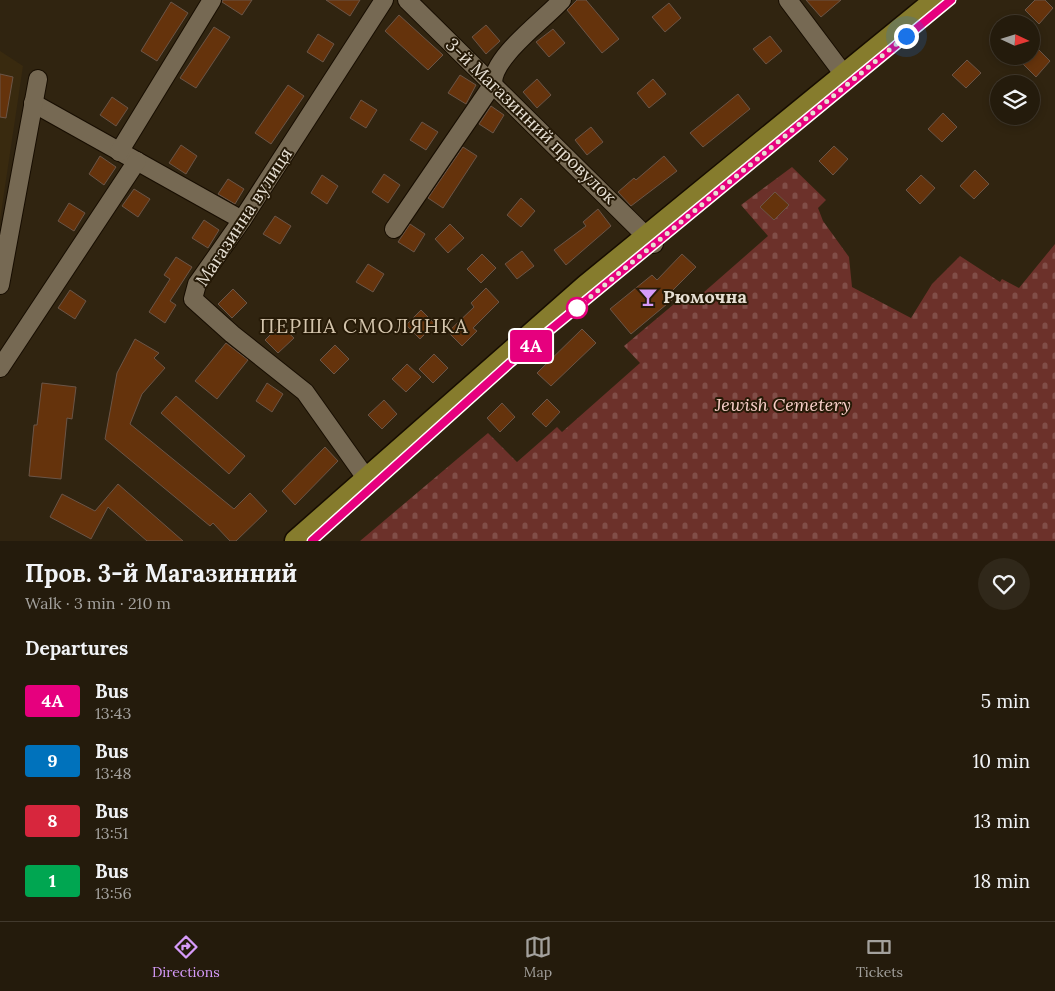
<!DOCTYPE html>
<meta charset="utf-8">
<style>
body{margin:0;font-family:Lora,serif;background:#30281a;color:#f1f3f6;height:100vh;display:flex;flex-direction:column;font-size:19px;white-space:nowrap}
*{box-sizing:border-box;margin:0}
p{font-size:16px;color:#a3a19d}
.icon{flex:none;width:28px;height:28px;fill:none;stroke:currentColor;stroke-width:2;stroke-linecap:round;stroke-linejoin:round}
.map{position:relative;height:541px;overflow:hidden}
.side{display:flex;flex-direction:column;background:#241b0c;flex:1}
.side>*{flex:none}
.badge{padding:0 10px;border-radius:4px;font-size:18px;line-height:32px}
.needle{width:32px;rotate:94deg}
.tools{position:absolute;left:990px;top:15px;display:grid;gap:10px}
.tools a{display:grid;place-items:center;width:50px;height:50px;border-radius:50%;background:#241b0c;box-shadow:0 2px 8px #0003,0 0 0 1px #41392d;font-size:25px}
.you{position:absolute;width:25px;height:25px;margin:-12px;border:4px solid #fff;border-radius:50%;background:#1a73e8;box-shadow:0 0 0 8px #1a73e833}
.map>.badge{position:absolute;translate:-50% -50%;box-shadow:0 0 0 2px #fff}
h2{padding:0 25px;font-size:19px;line-height:45px}
.round{display:grid;place-items:center;flex:none;width:52px;height:52px;border-radius:26px;background:#30281a}
.overview{display:flex;align-items:center;justify-content:space-between;height:85px;padding:0 25px}
h1{font-size:24px;font-weight:700;line-height:38px}
ul{padding:0;list-style:none}
li{display:flex;align-items:center;gap:15px;height:60px;padding:0 25px}
li div{flex:1}
li b{display:block;font-size:19px}
li em{font-style:normal}
li .badge{min-width:55px;font-weight:700;text-align:center}
.tab-bar{display:flex;justify-content:space-around;align-items:center;height:70px;border-top:1px solid #41392d;background:#241b0c;font-size:14px;color:#a3a19d}
.tab-bar a{display:grid;justify-items:center;gap:2px}
.tab-bar .on{color:#d69bfa}
.map>svg:first-child{display:block}
.built{fill:#392a0f}
.cemetery{fill:url(#cemetery-stones)}
.building{fill:#65330c;stroke:#6b5547}
.lines{fill:none;stroke-linecap:round;stroke-linejoin:round}
.minor-casing{stroke:#170d00;stroke-width:20}
.major-casing{stroke:#170d00;stroke-width:25}
.minor{stroke:#766953;stroke-width:18}
.major{stroke:#867c2d;stroke-width:22}
.line-casing{stroke:#fff;stroke-width:11}
.line{stroke:#e6007e;stroke-width:8}
.walk{stroke:#e6dfd3;stroke-width:5;stroke-dasharray:0 9}
.stop-dot{fill:#fff;stroke:#e6007e;stroke-width:2.5}
.labels{text-anchor:middle;stroke-width:4;stroke-linejoin:round;paint-order:stroke}
.street-label{font-size:18px;fill:#e6dfd3;stroke:#261a07}
.poi-label{font-size:18px;font-weight:bold;fill:#e6dfd3;stroke:#261a07;text-anchor:start}
.park-label{font-size:18px;font-style:italic;fill:#f8cfc9;stroke:#261a07}
.quarter-label{font-size:20px;letter-spacing:1px;fill:#d4c5ad;stroke:#261a07}
</style>
<div class="map">
<svg width="1055" height="541" viewBox="0 0 1055 541">
<defs>
<pattern id="cemetery-stones" width="16" height="16" patternUnits="userSpaceOnUse" patternTransform="scale(1.25)"><rect width="16" height="16" fill="#6c312a"/><path d="M2 7V4a2 2 0 0 1 4 0v3zM10 15v-3a2 2 0 0 1 4 0v3z" fill="#814e48"/></pattern>
</defs>
<rect width="100%" height="100%" fill="#302410"/>
<polygon class="built" points="0,51 23,66 0,220"/>
<polygon class="cemetery" points="792,167 826,200 818,208 823,221 849,257 852,287 911,318 932,284 960,256 1000,282 1002,279 1019,288 1055,244 1055,541 360,541 488,433 517,462 557,427 562,432 640,363 624,346 686,294 695,300 768,236 741,205"/>
<g class="building">
<polygon points="223,0 252,0 242,15 222,2"/>
<polygon points="326,0 360,0 350,16"/>
<polygon points="577,0 586,0 619,39 602,53 567,10"/>
<polygon points="806,0 841,0 821,17"/>
<polygon points="1035,0 1045,0 1053,8 1039,24 1025,10"/>
<polygon points="171,2 188,13 157,61 141,51"/>
<polygon points="669,3 681,18 665,32 652,17"/>
<polygon points="399,15 443,55 428,70 385,31"/>
<polygon points="486,25 500,41 486,54 472,37"/>
<polygon points="214,27 230,37 196,88 180,78"/>
<polygon points="553,29 565,43 549,57 536,42"/>
<polygon points="318,34 334,44 323,62 307,52"/>
<polygon points="770,36 782,51 766,64 753,49"/>
<polygon points="1037,48 1050,61 1036,77 1022,63 1031,56"/>
<polygon points="967,60 981,73 966,88 952,75"/>
<polygon points="0,74 13,77 6,118 0,117"/>
<polygon points="460,75 476,85 466,104 448,93"/>
<polygon points="537,79 551,95 537,108 523,92"/>
<polygon points="653,79 666,94 649,108 637,93"/>
<polygon points="288,85 304,96 271,144 255,133"/>
<polygon points="738,94 750,109 703,147 690,133"/>
<polygon points="112,97 128,108 116,126 100,115"/>
<polygon points="361,100 377,110 366,128 350,118"/>
<polygon points="491,106 504,115 493,133 479,124"/>
<polygon points="943,113 957,127 942,142 928,129"/>
<polygon points="422,122 438,132 426,150 410,140"/>
<polygon points="591,127 603,142 587,155 575,140"/>
<polygon points="181,145 197,156 186,174 169,163"/>
<polygon points="834,146 848,159 833,175 819,161"/>
<polygon points="463,147 477,156 443,208 428,198"/>
<polygon points="100,156 116,167 104,185 89,174"/>
<polygon points="664,156 677,171 631,206 618,192 634,178 636,180"/>
<polygon points="975,170 989,184 974,199 960,186"/>
<polygon points="384,174 400,185 388,203 372,192"/>
<polygon points="322,175 338,186 327,204 311,193"/>
<polygon points="921,175 935,188 920,204 906,190"/>
<polygon points="228,179 244,189 235,204 218,194"/>
<polygon points="134,189 150,199 138,217 122,206"/>
<polygon points="775,192 789,205 774,220 760,207"/>
<polygon points="521,198 535,211 521,227 507,215"/>
<polygon points="69,203 85,213 74,231 58,221"/>
<polygon points="598,209 611,226 566,265 554,250 586,226 583,222"/>
<polygon points="275,216 291,226 280,244 263,234"/>
<polygon points="204,220 219,230 208,248 192,238"/>
<polygon points="410,224 425,234 414,252 398,242"/>
<polygon points="450,224 464,238 448,253 435,239"/>
<polygon points="522,251 534,266 517,279 505,264"/>
<polygon points="482,254 496,268 481,283 467,269"/>
<polygon points="682,254 696,267 669,294 673,299 631,334 610,309 652,275 657,280"/>
<polygon points="176,257 192,267 170,301 176,305 165,323 149,312 170,279 164,275"/>
<polygon points="368,264 384,274 373,292 356,282"/>
<polygon points="486,288 499,302 473,328 477,331 462,346 448,332 474,307 471,303"/>
<polygon points="233,289 247,303 232,318 218,304"/>
<polygon points="70,290 86,301 75,319 58,308"/>
<polygon points="421,310 435,324 420,339 406,325"/>
<polygon points="280,325 294,338 278,353 265,340"/>
<polygon points="582,329 596,343 551,386 537,373"/>
<polygon points="135,339 159,353 154,358 165,368 142,394 130,424 234,509 250,493 267,511 236,541 230,541 213,523 210,526 105,439 117,373"/>
<polygon points="226,343 248,360 217,399 195,381"/>
<polygon points="335,345 349,359 334,374 320,360"/>
<polygon points="434,354 448,368 433,383 419,369"/>
<polygon points="407,364 421,377 406,392 392,379"/>
<polygon points="42,383 76,387 72,419 67,418 61,479 29,476 34,425 37,425"/>
<polygon points="267,383 283,394 272,412 256,401"/>
<polygon points="176,396 245,456 229,474 161,413"/>
<polygon points="547,399 560,412 546,427 532,414"/>
<polygon points="384,400 397,414 382,429 368,415"/>
<polygon points="502,403 515,417 500,432 487,418"/>
<polygon points="325,447 338,461 295,505 282,491"/>
<polygon points="118,484 183,541 147,541 108,507 91,539 50,517 62,494 95,511"/>
</g>
<g class="lines">
<g class="minor-casing">
<g id="minor">
<polyline points="407,0 654,244"/>
<polyline points="788,0 845,76"/>
<polyline points="33,103 242,220"/>
<polyline points="119,152 212,0"/>
<path d="M394 229 493 84C492 57 544 20 562 0"/>
<polyline points="0,285 38,79"/>
<polyline points="0,368 137,161"/>
<polyline points="366,478 305,392 232,334 193,299 197,284 242,220 384,0"/>
</g>
</g>
<g class="major-casing">
<polyline id="major" points="296,541 586,286 936,0"/>
</g>
<use href="#minor" class="minor"/>
<use href="#major" class="major"/>
</g>
<g class="lines">
<g class="line-casing">
<polyline id="line" points="312,541 510,363 951,0"/>
</g>
<use href="#line" class="line"/>
<polyline class="walk" points="577,308 906,36"/>
</g>
<defs>
<g id="bar-bare" transform="scale(1.5)"><path d="M-6-5H6L.8 .8V4.5H3.5V6h-7V4.5H-.8V.8Z" fill="#d69bfa" stroke="#261a07" stroke-width="2.5" paint-order="stroke"/></g>
</defs>
<g fill-rule="evenodd">
<use href="#bar-bare" x="648" y="297"/>
</g>
<circle class="stop-dot" cx="577" cy="308" r="10"/>
<g class="labels">
<g class="street-label">
<text transform="translate(531 121) rotate(44)" y="6">3-й Магазинний провулок</text>
<text transform="translate(244 217) rotate(-57)" y="6">Магазинна вулиця</text>
</g>
<g class="poi-label">
<text x="663" y="303">Рюмочна</text>
</g>
<g class="park-label">
<text x="783" y="411">Jewish Cemetery</text>
</g>
<g class="quarter-label">
<text x="364" y="333">ПЕРША СМОЛЯНКА</text>
</g>
</g>
</svg>
<div class="tools">
<a><svg class="needle" viewBox="-14 -14 28 28"><path d="M0-13l5 13h-10z" fill="#e53935"/><path d="M0 13l5-13h-10z" fill="#a3a19d"/></svg></a>
<a><svg class="icon" aria-label="layers" viewBox="0 0 24 24"><path d="M12 4l9 5-9 5-9-5zM3 14l9 5 9-5"/></svg></a>
</div>
<div class="you" style="left:906px;top:36px"></div>
<b class="badge" style="left:531px;top:346px;background:#e6007e;color:#fff">4А</b>
</div>
<section class="side">
<div class="overview"><div><h1>Пров. 3-й Магазинний</h1><p>Walk · 3 min · 210 m</p></div><a class="round"><svg class="icon" aria-label="heart" viewBox="0 0 24 24"><path d="M12 20l-8-8c-3-5 5-10 8-4 3-6 11-1 8 4z"/></svg></a></div>
<h2>Departures</h2>
<ul>
<li><span class="badge" style="background:#e6007e;color:#fff">4А</span><div><b>Bus</b><p>13:43</p></div><em>5 min</em></li>
<li><span class="badge" style="background:#0072bc;color:#fff">9</span><div><b>Bus</b><p>13:48</p></div><em>10 min</em></li>
<li><span class="badge" style="background:#d7263d;color:#fff">8</span><div><b>Bus</b><p>13:51</p></div><em>13 min</em></li>
<li><span class="badge" style="background:#00a651;color:#fff">1</span><div><b>Bus</b><p>13:56</p></div><em>18 min</em></li>
</ul>
</section>
<nav class="tab-bar">
<a class="on"><svg class="icon" aria-label="directions" viewBox="0 0 24 24"><path d="M12 3l9 9-9 9-9-9zM9 14v-3h6M13 9l2 2-2 2"/></svg>Directions</a>
<a><svg class="icon" aria-label="map" viewBox="0 0 24 24"><path d="M3 6l6-2 6 2 6-2v14l-6 2-6-2-6 2zM9 4v14M15 6v14"/></svg>Map</a>
<a><svg class="icon" aria-label="tickets" viewBox="0 0 24 24"><path d="M3 7h18v10H3zM15 7v10"/></svg>Tickets</a>
</nav>
